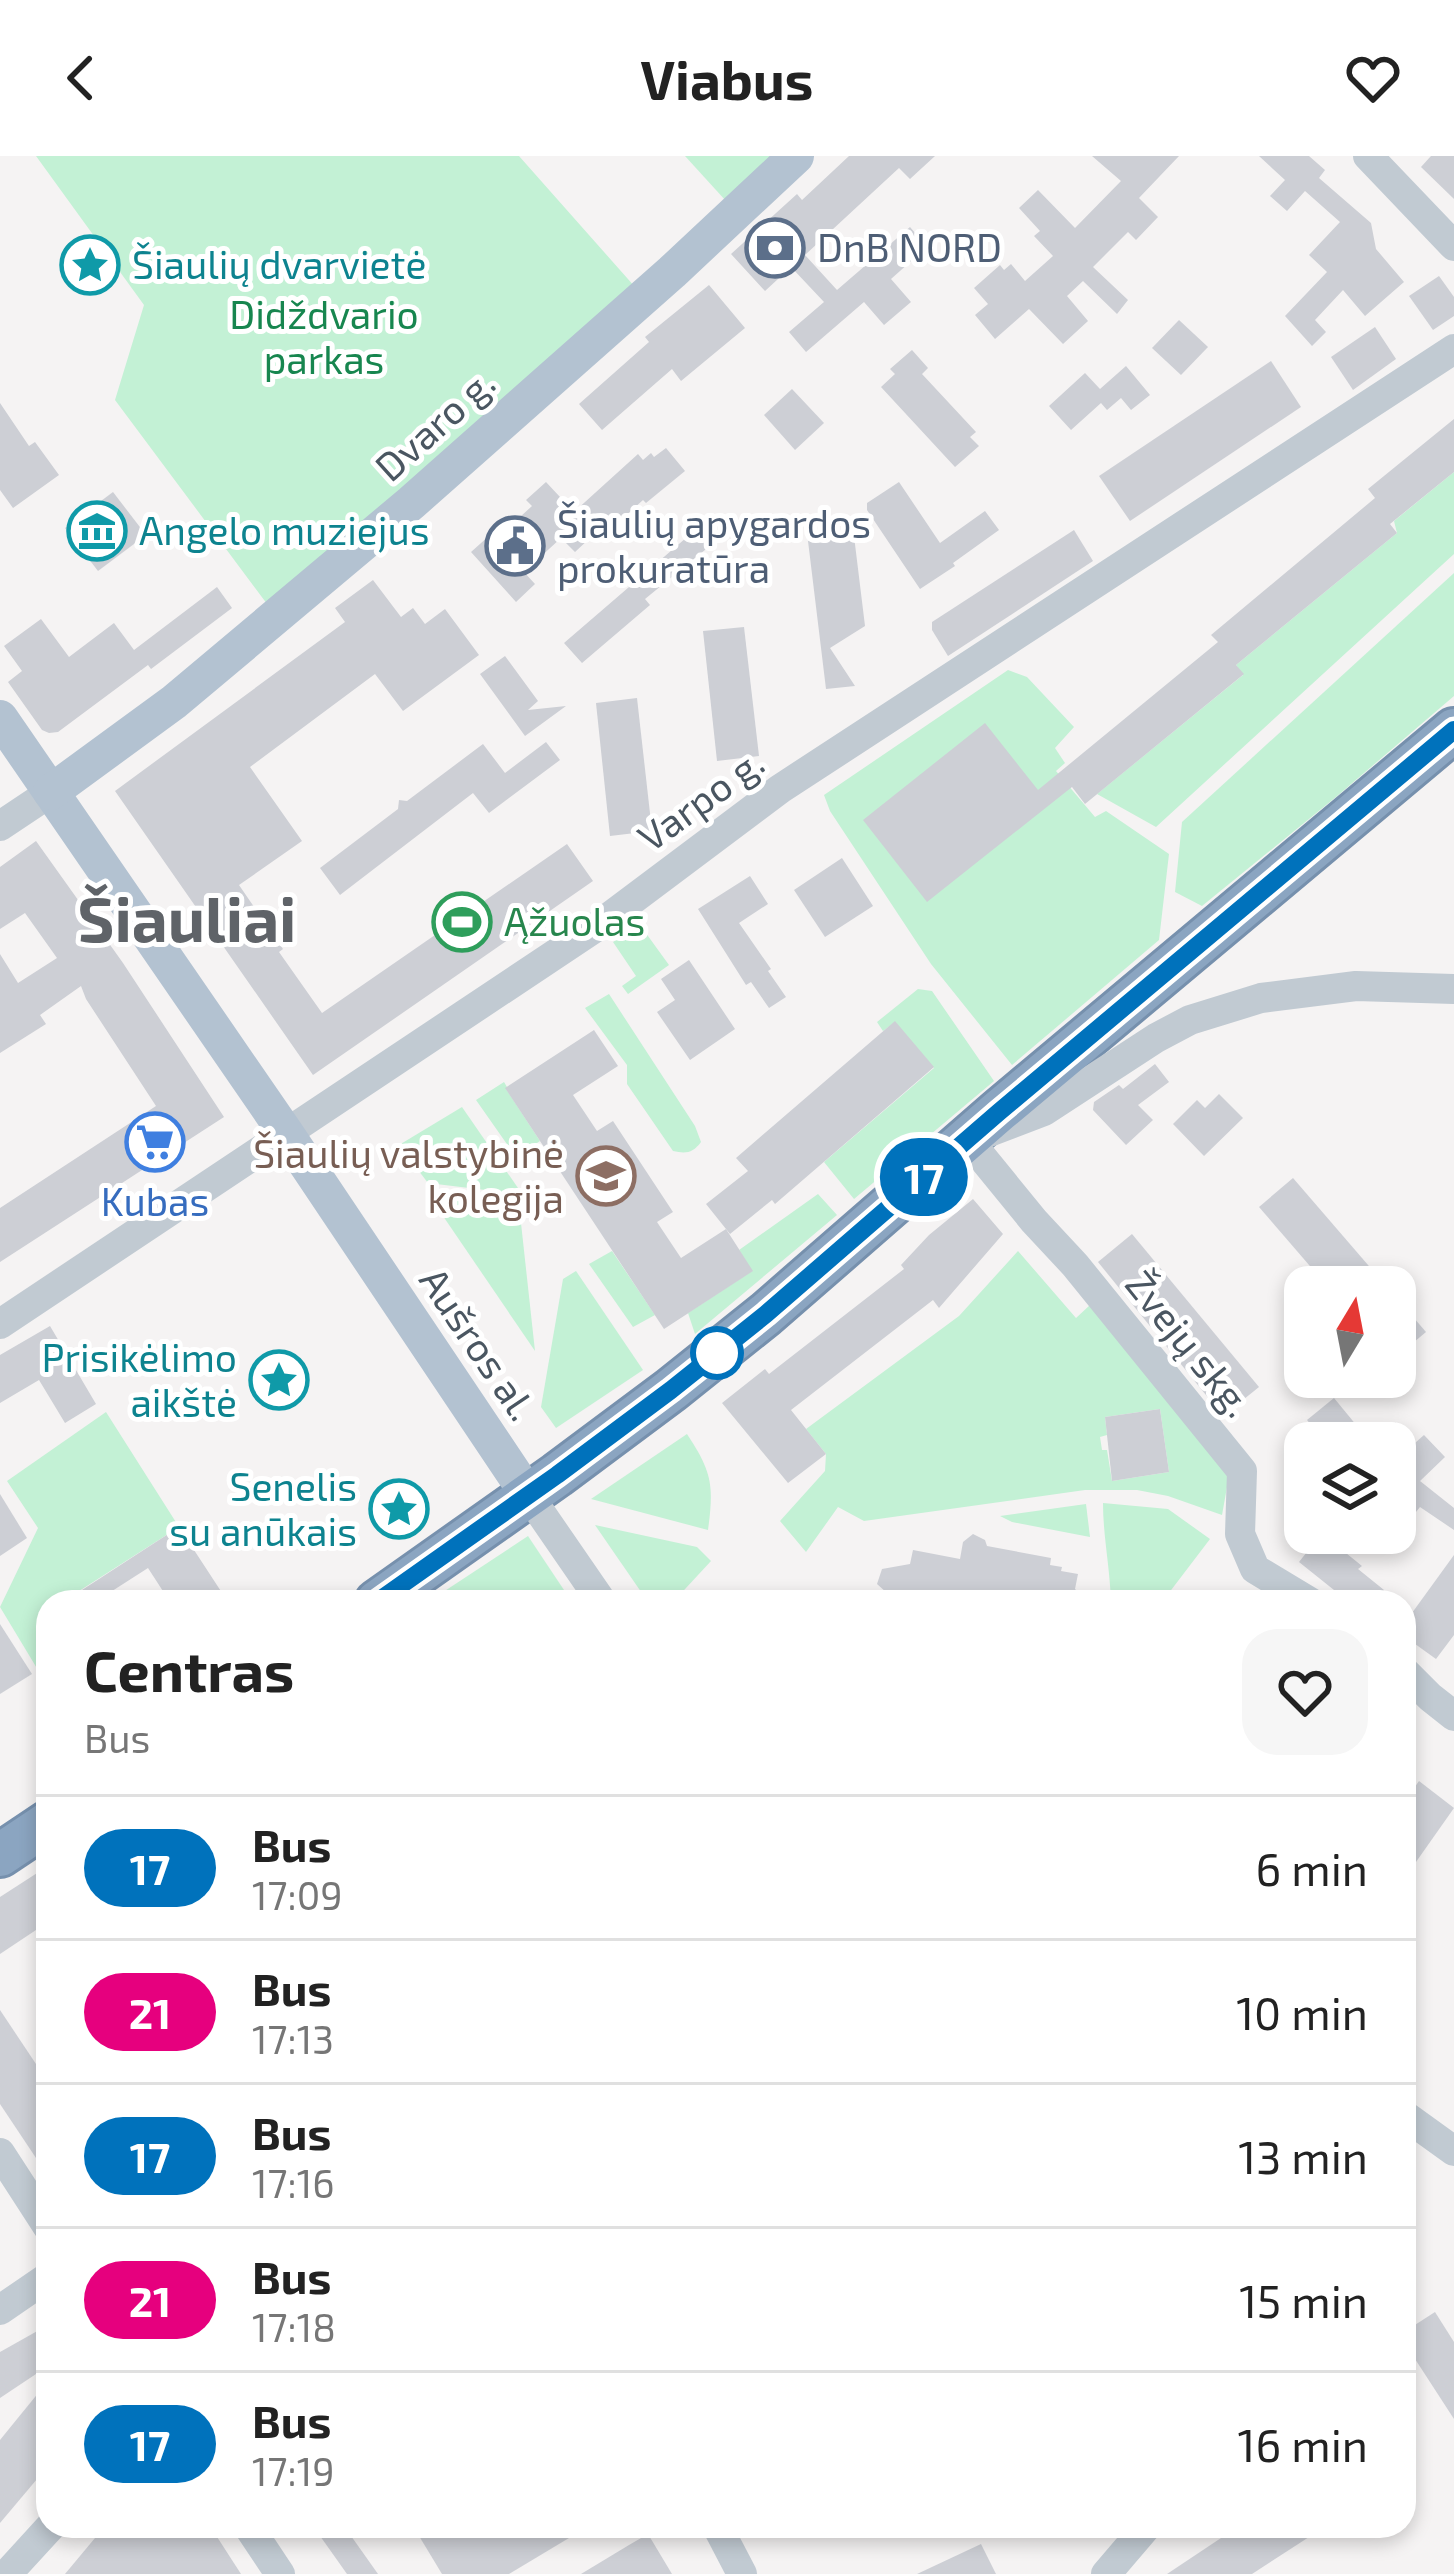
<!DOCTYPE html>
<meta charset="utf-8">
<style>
body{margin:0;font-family:"Exo 2",sans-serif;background:#f6f6f6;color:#222;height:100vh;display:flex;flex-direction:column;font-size:45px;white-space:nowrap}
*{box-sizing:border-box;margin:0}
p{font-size:39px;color:#767676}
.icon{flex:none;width:66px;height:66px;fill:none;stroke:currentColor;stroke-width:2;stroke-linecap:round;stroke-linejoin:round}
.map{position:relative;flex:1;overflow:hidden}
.side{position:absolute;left:36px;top:1434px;width:1380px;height:948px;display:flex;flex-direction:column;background:#fff;border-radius:36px;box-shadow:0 6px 18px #0003}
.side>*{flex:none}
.badge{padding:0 24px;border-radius:39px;font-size:42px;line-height:78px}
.needle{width:78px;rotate:10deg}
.tools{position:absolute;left:1284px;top:1110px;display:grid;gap:24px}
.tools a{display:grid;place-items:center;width:132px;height:132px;border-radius:24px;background:#fff;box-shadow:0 6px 18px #0003;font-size:60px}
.map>.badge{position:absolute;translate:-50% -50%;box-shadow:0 0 0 6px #fff}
.round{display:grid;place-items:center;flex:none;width:126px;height:126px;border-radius:36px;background:#f6f6f6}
.summary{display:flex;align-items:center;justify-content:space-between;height:204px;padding:0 48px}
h1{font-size:57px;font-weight:700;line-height:90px}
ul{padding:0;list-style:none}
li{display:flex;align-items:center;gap:36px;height:144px;padding:0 48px;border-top:3px solid #e0e0e0}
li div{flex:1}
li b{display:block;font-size:45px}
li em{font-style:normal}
li .badge{min-width:132px;font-weight:700;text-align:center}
header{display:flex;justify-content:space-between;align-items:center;height:156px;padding:0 48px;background:#fff;font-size:54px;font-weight:700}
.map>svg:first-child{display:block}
.green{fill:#c3f1d5;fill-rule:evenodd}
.building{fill:#cdcfd5}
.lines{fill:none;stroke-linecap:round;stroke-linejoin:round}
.highway-casing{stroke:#7690ad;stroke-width:48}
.minor{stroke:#c1cad2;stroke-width:30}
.major{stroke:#b3c2d1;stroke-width:36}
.highway{stroke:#8ba5c1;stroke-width:42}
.line-casing{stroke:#fff;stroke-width:27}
.line{stroke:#0072bc;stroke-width:18}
.stop-dot{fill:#fff;stroke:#0072bc;stroke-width:6}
.labels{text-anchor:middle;stroke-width:10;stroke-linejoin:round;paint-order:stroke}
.service-label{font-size:39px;fill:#4e5e75;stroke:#fff;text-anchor:start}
.culture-label{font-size:39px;fill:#0d838f;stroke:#fff;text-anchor:start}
.park-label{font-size:39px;fill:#17864f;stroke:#fff}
.street-label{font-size:39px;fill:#4a5661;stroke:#fff}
.leisure-label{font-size:39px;fill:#27864d;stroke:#fff;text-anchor:start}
.education-label{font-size:39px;fill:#785e54;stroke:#fff;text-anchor:end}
.shop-label{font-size:39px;fill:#366cbe;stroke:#fff}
.town-label{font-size:63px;font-weight:bold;fill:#5f6368;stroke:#fff}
</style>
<header><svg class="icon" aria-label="back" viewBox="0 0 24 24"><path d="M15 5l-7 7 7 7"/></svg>Viabus<svg class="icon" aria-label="heart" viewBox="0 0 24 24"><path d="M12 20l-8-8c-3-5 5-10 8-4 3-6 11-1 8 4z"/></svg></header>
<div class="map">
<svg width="1454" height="2418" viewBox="0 0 1454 2418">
<rect width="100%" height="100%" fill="#f5f3f3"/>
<g class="green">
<polygon points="36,0 519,0 643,140 276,460 115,244 144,149"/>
<polygon points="685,0 796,0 736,56"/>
<polygon points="1454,316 1454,398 1156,671 1097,638 1243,519 1236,509 1397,377 1394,365"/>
<polygon points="1454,417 1454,540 1336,641 1202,750 1175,736 1182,666"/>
<polygon points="1008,514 1027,521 1074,571 1055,592 1065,607 1056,615 1095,661 1106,655 1169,698 1159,784 1012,909 931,808 830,655 824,639"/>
<polygon points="640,769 669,809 628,838 622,830 636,820 613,786"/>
<polygon points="918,833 932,835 994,925 854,1043 824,1006 934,912 895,866 883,875 877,866"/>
<path d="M609 838 695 970 701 986C693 997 686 998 673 995L627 928V909L585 852Z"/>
<polygon points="504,926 507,931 506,933 540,985 516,1001 476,944"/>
<polygon points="462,951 518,1032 510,1037 428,1027 399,989"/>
<polygon points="428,1038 520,1058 535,1195"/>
<polygon points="818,1038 837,1059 695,1178 688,1157 752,1115 739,1094"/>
<polygon points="612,1095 655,1159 633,1171 589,1108"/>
<path d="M1018 1095 1076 1162 1090 1149 1229 1320 1222 1359 1168 1340 1137 1334H1085L864 1365 838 1351 806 1396 780 1365 825 1315 826 1298 806 1273 959 1160ZM1160 1253 1169 1316 1112 1325 1107 1294H1102L1100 1281 1107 1279 1105 1261Z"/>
<polygon points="576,1115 643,1214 556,1272 541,1251 563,1123"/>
<polygon points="106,1256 179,1371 65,1444 66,1446 48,1446 48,1521 44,1524 0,1451 38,1372 7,1325"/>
<path d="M687 1278C712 1316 714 1329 708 1374L591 1343Z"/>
<path d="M1103 1347 1168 1353 1210 1383 1162 1446H1111C1110 1412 1103 1380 1103 1347Z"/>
<polygon points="1086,1348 1090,1381 1012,1366 1000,1360"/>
<polygon points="595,1369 697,1391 711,1405 673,1446 648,1446"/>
<polygon points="528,1380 572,1446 428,1446"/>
</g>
<g class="building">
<polygon points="849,0 935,0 910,23 899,12 805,99 837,134 910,71 927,91 891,123 911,146 884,169 864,146 806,196 789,176 824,146 791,111 765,135 731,98 797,38 802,44"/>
<polygon points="1092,0 1179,0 1139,42 1158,61 1136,84 1128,76 1093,111 1128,144 1117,158 1083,125 1067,140 1088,165 1063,188 1029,153 995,183 975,159 988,148 974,132 1000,109 1004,114 1011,108 1025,125 1053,100 1034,80 1040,75 1019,52 1038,34 1075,72 1121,25"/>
<polygon points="1259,0 1309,0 1325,14 1319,22 1371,67 1376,93 1404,126 1365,160 1343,134 1315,164 1326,176 1312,190 1285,160 1327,116 1309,99 1340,66 1305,35 1287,55 1270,40 1285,24"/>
<polygon points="1431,0 1454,0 1454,43 1421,11"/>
<polygon points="1439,120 1454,141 1454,160 1433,174 1409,140"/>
<polygon points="709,129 745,172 681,225 672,213 602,274 579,248 649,186 645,181"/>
<polygon points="1179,164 1208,191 1181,219 1152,192"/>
<polygon points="1375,171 1396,203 1353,234 1331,201"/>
<polygon points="912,194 928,212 922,218 976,276 970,281 979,290 955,311 881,231 895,218 890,213"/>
<polygon points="1271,205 1301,251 1130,365 1099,320"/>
<polygon points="1126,210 1150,239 1131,254 1121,242 1107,254 1101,247 1071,274 1049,250 1085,217 1100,233"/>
<polygon points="792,233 824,267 795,294 764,259"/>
<polygon points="0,247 29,290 35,286 59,319 13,352 0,334"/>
<polygon points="1454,263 1454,316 1390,368 1397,377 1236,509 1244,518 1085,648 1072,631 927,746 863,664 985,567 1038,634 1218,486 1211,479 1375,342 1368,333"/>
<polygon points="666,292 685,315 646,347 643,344 609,375 604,369 575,396 561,382 524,416 535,428 516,446 471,396 490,379 495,384 532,350 526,344 546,326 574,356 638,298 643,304 651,297 654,301"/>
<polygon points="899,326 940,387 985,355 999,374 953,407 955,410 920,433 867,354 867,347"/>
<polygon points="113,336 146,379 98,415 65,372"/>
<polygon points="708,363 722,380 645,443 650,449 582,507 564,487"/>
<polygon points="1074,374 1093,405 948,500 932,474 932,466"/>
<polygon points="854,380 865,470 830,492 855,530 826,533 808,385"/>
<polygon points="373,424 401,461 413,452 425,468 445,453 479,499 403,555 375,518 250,611 302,685 239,729 283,793 279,796 322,857 567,688 593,725 313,919 115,635 345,466 335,452"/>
<polygon points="217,431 232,452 151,513 148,509 58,576 49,577 42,574 8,526 22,515 4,490 41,463 69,501 114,467 134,494"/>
<polygon points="744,471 759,600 717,605 703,475"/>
<polygon points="505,500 538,545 528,554 566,550 525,580 480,518"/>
<polygon points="637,542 652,675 610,680 596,547"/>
<polygon points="546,586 560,604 489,657 473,637 340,739 320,712 398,653 399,644 407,645 483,588 505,617"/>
<polygon points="36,685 123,807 224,961 0,1106 0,1052 156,950 86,843 81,830 40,859 46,868 0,897 0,798 18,827 57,802 25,757 0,773 0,711"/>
<polygon points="842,702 873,750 825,781 794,734"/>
<polygon points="750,720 768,748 739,767 771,813 768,815 786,841 769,852 751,826 746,829 698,753"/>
<polygon points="689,804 735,873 690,904 657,856 675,844 661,823"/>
<polygon points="895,865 934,911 775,1048 772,1044 730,1078 706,1048 748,1015 736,1002"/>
<polygon points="594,874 618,910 573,939 597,975 613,965 673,1056 657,1066 681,1102 726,1073 753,1115 664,1173 505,932"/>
<polygon points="1155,908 1169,926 1138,949 1153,964 1126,989 1093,954 1094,946 1119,929 1123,933"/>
<polygon points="1219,938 1243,962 1204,1000 1173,968 1197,944 1205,952"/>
<polygon points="1293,1022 1387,1131 1328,1131 1259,1051"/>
<polygon points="973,1043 1003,1078 939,1152 933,1144 791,1254 826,1298 788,1327 722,1247 765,1213 769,1218 904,1113 901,1109 929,1079"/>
<polygon points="1132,1078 1259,1231 1223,1260 1098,1106"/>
<polygon points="1395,1140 1426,1176 1395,1202"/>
<polygon points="50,1170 96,1248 65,1267 39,1224 0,1247 0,1199"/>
<polygon points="1334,1242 1357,1270 1337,1287 1326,1287 1307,1264"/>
<polygon points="1160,1253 1169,1316 1112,1325 1105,1261"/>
<polygon points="1395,1266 1415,1287 1424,1279 1445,1301 1420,1325 1454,1352 1454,1374 1420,1351 1395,1382 1395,1340 1411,1320 1395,1303"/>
<polygon points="0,1338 27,1382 0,1400"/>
<polygon points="179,1371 228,1446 170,1446 148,1412 95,1446 90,1446 82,1434"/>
<polygon points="973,1378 985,1384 987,1390 1051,1402 1050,1409 1062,1411 1061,1415 1078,1418 1075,1433 1089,1446 897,1446 877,1428 882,1413 910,1408 913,1394 960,1403 963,1386"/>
<polygon points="1318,1382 1338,1397 1341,1393 1362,1410 1358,1413 1384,1434 1375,1446 1349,1446 1299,1406"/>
<polygon points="1454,1399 1454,1479 1436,1503 1404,1480 1404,1468"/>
<polygon points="0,1468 32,1518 0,1538"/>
<polygon points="1419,1625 1454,1652 1404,1723 1404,1647"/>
<polygon points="48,1710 48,1766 0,1798 0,1741"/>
<polygon points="0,1854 48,1926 48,2020 0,1948"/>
<polygon points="1435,2156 1454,2186 1454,2263 1404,2186 1404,2176"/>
<polygon points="48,2169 48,2210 0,2242 0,2196"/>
<polygon points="48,2225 48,2310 0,2367 0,2284"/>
<polygon points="105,2370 210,2370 241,2418 65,2418"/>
<polygon points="313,2370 344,2370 378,2418 347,2418"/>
<polygon points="413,2370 589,2370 509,2418 442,2418"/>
<polygon points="1239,2370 1326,2370 1252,2418 1167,2418"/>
<polygon points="648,2378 672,2418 581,2418 629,2389"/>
<polygon points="981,2388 996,2418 917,2418"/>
</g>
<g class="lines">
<g class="highway-casing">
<g id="highway">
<polyline points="377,1446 557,1319 671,1234 766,1158 999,955 1454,574"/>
<polyline points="0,1699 48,1667"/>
</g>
</g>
<g class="minor">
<polyline points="1368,0 1454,90"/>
<polyline points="0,670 51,636"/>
<polyline points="0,1168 596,771 780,633 1454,193"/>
<polyline points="529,1340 602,1446"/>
<polyline points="1310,1446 1255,1413 1240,1378 1242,1315 1075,1109 1034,1065 968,984 1044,955 1156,882 1190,864 1261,842 1356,830 1454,833"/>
<polyline points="1404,1515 1430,1541 1454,1560"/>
<polyline points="1404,1959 1454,1995"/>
<polyline points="0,1997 48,2071"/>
<polyline points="0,2154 48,2121"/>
<polyline points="248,2370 280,2418"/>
<polyline points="717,2370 742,2418"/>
<polyline points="7,2418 51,2370"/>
<polyline points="1106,2418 1147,2370"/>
</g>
<g class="major">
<polyline points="0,562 285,976 529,1340"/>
<polyline points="51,636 174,546 411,347 672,116 796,0"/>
</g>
<use href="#highway" class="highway"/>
</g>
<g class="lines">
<g class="line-casing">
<polyline id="line" points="377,1446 557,1319 671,1234 766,1158 999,956 1454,574"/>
</g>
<use href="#line" class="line"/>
</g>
<defs>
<g id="bank-ring" transform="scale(3)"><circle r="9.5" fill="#fff" stroke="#5c6f8a" stroke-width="1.5"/><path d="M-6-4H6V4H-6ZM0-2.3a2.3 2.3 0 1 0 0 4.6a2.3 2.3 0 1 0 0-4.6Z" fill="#5c6f8a"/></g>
<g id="sight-ring" transform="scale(3)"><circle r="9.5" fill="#fff" stroke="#0f9aa8" stroke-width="1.5"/><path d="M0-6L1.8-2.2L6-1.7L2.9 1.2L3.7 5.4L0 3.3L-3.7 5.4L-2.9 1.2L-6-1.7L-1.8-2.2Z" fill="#0f9aa8"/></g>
<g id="museum-ring" transform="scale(3)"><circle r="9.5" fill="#fff" stroke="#0f9aa8" stroke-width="1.5"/><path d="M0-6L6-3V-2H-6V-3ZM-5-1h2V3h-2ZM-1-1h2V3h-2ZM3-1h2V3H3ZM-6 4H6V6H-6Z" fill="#0f9aa8"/></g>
<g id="civic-ring" transform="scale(3)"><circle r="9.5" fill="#fff" stroke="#5c6f8a" stroke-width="1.5"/><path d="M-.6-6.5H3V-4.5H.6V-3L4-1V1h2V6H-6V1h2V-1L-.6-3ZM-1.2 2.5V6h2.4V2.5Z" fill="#5c6f8a"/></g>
<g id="stadium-ring" transform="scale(3)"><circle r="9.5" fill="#fff" stroke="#2e9e5b" stroke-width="1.5"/><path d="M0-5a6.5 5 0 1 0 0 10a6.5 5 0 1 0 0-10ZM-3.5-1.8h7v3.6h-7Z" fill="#2e9e5b"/></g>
<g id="supermarket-ring" transform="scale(3)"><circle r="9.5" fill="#fff" stroke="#3f7fe0" stroke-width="1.5"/><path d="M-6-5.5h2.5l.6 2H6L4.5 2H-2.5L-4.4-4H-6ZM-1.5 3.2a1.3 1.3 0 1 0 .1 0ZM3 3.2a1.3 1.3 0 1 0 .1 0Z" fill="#3f7fe0"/></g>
<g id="university-ring" transform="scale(3)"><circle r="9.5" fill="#fff" stroke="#8d6e63" stroke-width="1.5"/><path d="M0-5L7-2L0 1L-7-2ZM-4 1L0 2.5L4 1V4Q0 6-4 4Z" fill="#8d6e63"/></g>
</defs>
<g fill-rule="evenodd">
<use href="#bank-ring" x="775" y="92"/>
<use href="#sight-ring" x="90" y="109"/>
<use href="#museum-ring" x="97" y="375"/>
<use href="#civic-ring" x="515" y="390"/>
<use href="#stadium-ring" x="462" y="766"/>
<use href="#supermarket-ring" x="155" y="986"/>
<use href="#university-ring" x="606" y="1020"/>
<use href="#sight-ring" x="279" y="1224"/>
<use href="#sight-ring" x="399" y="1353"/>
</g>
<circle class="stop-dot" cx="717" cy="1197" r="24"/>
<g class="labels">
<g class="service-label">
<text x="817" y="106">DnB NORD</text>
<text x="557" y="382">Šiaulių apygardos<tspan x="557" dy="45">prokuratūra</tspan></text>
</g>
<g class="culture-label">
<text x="132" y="123">Šiaulių dvarvietė</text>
<text x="139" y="389">Angelo muziejus</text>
<text x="237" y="1216" text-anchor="end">Prisikėlimo<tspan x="237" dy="45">aikštė</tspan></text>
<text x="357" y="1345" text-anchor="end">Senelis<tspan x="357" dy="45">su anūkais</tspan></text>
</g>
<g class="park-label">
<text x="324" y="173">Didždvario<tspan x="324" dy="45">parkas</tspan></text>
</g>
<g class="street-label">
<text transform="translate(435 269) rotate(-42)" y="14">Dvaro g.</text>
<text transform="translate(701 644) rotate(-36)" y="14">Varpo g.</text>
<text transform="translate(478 1188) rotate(56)" y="14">Aušros al.</text>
<text transform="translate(1189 1188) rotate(51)" y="14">Žvejų skg.</text>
</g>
<g class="leisure-label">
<text x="504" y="780">Ąžuolas</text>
</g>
<g class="education-label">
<text x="564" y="1012">Šiaulių valstybinė<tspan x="564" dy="45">kolegija</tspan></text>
</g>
<g class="shop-label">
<text x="155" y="1060">Kubas</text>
</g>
<g class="town-label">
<text x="187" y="786">Šiauliai</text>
</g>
</g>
</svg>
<div class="tools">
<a><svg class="needle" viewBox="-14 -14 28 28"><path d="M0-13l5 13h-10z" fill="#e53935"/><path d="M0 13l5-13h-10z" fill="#767676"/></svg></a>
<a><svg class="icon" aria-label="layers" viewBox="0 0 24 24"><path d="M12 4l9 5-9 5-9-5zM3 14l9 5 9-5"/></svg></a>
</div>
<b class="badge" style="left:924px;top:1021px;background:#0072bc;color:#fff">17</b>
<section class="side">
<div class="summary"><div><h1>Centras</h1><p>Bus</p></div><a class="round"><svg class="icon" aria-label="heart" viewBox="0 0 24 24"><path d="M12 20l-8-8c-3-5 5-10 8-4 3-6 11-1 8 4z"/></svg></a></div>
<ul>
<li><span class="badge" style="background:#0072bc;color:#fff">17</span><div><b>Bus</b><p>17:09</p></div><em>6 min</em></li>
<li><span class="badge" style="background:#e6007e;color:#fff">21</span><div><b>Bus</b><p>17:13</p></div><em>10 min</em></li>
<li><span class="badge" style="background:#0072bc;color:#fff">17</span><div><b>Bus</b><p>17:16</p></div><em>13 min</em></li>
<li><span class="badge" style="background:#e6007e;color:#fff">21</span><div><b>Bus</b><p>17:18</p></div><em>15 min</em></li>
<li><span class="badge" style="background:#0072bc;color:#fff">17</span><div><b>Bus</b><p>17:19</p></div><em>16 min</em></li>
</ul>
</section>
</div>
